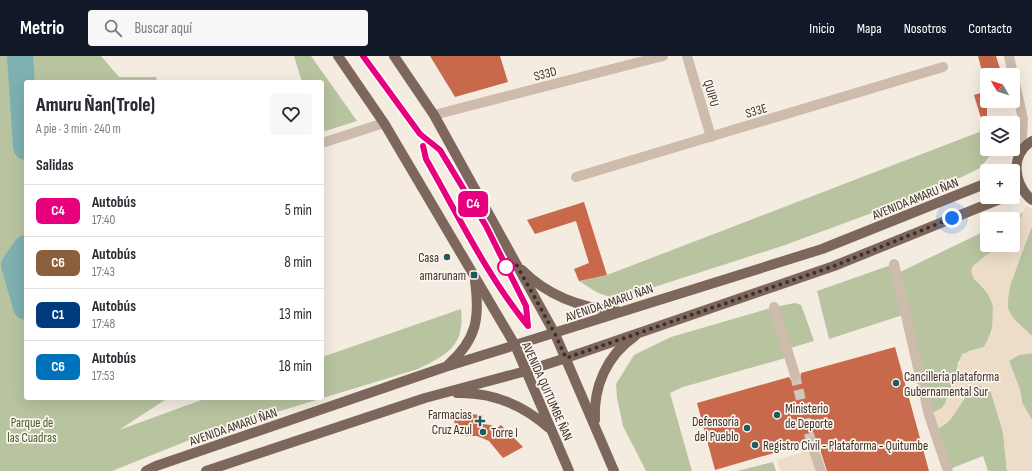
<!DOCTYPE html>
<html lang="es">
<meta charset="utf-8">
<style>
body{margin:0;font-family:"Sofia Sans Condensed",sans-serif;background:#f7f7f7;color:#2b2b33;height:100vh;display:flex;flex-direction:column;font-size:15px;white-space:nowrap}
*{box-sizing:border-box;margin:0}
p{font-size:13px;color:#7c7c81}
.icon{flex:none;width:22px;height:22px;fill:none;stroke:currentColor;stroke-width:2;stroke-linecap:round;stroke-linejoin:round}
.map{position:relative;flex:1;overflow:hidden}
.side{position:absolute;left:24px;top:24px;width:300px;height:320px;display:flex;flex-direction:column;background:#fff;border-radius:4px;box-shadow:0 4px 16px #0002}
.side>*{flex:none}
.badge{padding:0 8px;border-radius:6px;font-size:14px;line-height:26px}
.needle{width:26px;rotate:309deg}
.fabs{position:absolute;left:980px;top:12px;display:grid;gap:8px}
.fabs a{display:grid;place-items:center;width:40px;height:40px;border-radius:4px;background:#fff;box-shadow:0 4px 16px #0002;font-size:20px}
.you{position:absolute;width:20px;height:20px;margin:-10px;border:3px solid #fff;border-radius:50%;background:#1a73e8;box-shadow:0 0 0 6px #1a73e833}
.map>.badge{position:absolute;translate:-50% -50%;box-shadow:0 0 0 2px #fff}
h2{padding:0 12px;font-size:15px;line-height:36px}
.round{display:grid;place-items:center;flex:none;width:42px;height:42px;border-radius:4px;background:#f7f7f7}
.headline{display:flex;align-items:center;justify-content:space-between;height:68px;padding:0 12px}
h1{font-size:19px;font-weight:800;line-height:30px}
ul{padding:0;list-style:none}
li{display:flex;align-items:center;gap:12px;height:52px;padding:0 12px;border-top:1px solid #e1e1e2}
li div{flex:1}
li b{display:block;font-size:15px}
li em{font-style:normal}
li .badge{min-width:44px;font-weight:700;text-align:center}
header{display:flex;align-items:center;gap:24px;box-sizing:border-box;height:56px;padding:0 20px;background:#111827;color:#fff}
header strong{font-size:19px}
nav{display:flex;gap:22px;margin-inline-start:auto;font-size:14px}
.search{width:280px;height:36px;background:#f7f7f7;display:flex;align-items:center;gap:10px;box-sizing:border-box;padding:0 14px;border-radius:4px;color:#7c7c81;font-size:15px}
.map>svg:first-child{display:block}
.green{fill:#b8c4a0}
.plaza{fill:#ecdcc8}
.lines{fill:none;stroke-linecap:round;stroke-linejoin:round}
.river{stroke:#7fb0b2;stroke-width:26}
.building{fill:#c8694b}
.minor-tunnel{stroke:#cfc6bd;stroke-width:10;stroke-dasharray:10 5;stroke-linecap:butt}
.minor{stroke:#cdbbac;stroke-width:10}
.major{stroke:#7d675c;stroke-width:10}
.line-casing{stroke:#fff;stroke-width:9}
.line{stroke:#e6007e;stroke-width:6}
.walk{stroke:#3b302b;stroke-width:4;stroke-dasharray:0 7.2}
.poi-dot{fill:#1f5a5e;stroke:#fbf5ee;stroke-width:1.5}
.stop-dot{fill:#fff;stroke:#e6007e;stroke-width:2}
.labels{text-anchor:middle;stroke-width:3.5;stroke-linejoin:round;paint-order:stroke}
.street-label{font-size:13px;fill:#3b302b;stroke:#fbf5ee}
.poi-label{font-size:13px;fill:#3b302b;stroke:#fbf5ee;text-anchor:end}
.park-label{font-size:13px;fill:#4a5a2e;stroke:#fbf5ee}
</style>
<header>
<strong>Metrio</strong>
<div class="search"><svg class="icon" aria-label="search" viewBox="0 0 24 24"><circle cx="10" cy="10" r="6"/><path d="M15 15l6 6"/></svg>Buscar aquí</div>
<nav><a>Inicio</a><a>Mapa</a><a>Nosotros</a><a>Contacto</a></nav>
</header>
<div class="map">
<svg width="1032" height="415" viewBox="0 0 1032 415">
<rect width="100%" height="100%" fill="#f4ebe1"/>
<g class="green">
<path d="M0 0H101L119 21H156L157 26H26V342H168L119 374 207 342H322V301L461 253C465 290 448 298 418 313L202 379 112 415H0Z"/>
<polygon points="294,0 311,0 357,65 322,76 322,26 302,26"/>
<polygon points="987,73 987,93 995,93 980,112 937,133 785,189 617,243 598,237 579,225 607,219"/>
<polygon points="1024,156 1014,178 1013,179 1013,163 1009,163"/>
<path d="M1032 170V280C1023 273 1011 263 1008 252 1003 238 1026 185 1032 170Z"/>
<path d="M987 174V189H1003L979 205 974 223C998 242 999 265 984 291L969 295 958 306 957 316 945 348 942 352 929 359 906 258 829 283 817 235 894 208 896 218Z"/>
<polygon points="795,247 801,249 803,254 814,285 787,293 789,301 683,331 670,337 692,415 646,415 623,370 617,342 616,328 634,299 671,281 774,251"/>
<polygon points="1032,297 1032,364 1022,347 1020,334 1009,305 1018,299"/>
<path d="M979 329 991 336 1003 376 1007 415H988L983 400 947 414 934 373C957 369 959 338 979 329Z"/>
<polygon points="773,406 776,415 737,415"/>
</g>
<g class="plaza">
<polygon points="1026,150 1032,153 1032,170 1010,230 1007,251 1012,261 1032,280 1032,297 1019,299 1009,305 1020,334 1022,347 1032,364 1032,415 1007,415 1003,376 991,336 979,329 974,332 969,336 952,361 940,372 934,373 929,359 942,352 945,348 962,298 984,291 992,277 993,248 984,231 974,223 971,215 973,210 985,200 1003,189 1013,189 1013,179"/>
<polygon points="815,393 821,415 780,415 777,404"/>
</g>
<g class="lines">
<g class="river">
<polyline points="20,0 26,91"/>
<polyline points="26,192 14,209 26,251"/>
</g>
</g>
<g class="building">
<polygon points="430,0 500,0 508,26 455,41"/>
<polygon points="978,0 996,0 1002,19 983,19"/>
<polygon points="987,35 987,72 984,72 974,39"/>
<polygon points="584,146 607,219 579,225 574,213 589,207 576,165 535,178 527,164"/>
<polygon points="895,291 929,415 827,415 817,384 812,380 806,382 805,388 715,414 697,347 789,321 791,324 797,325 800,323 801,317"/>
<polygon points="452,357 483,359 482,368 491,369 496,373 501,369 523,391 503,402 489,385 477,380 458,380"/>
</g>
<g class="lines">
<polyline class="minor-tunnel" points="795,319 811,386"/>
<g class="minor">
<polyline points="687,0 711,81"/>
<polyline points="1009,0 1023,63 1021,96"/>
<polyline points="434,59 663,0"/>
<polyline points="322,87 384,67"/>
<polyline points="576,121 943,11"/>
<polyline points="894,208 929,359 948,415"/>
<polyline points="774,251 795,319"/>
<polyline points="811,386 821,415"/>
</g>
<g class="major">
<polyline points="338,0 384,67 515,289 569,415"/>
<polyline points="394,0 434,59 555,278 614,415"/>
<path d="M1032 85C1009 99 1014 129 1032 144"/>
<path d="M522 214C547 239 581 252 617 255"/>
<path d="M448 309C477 283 480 262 475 225"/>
<path d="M457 337C492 336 523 349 549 372"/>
<path d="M595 364C593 331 607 299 635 280"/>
<polyline points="146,415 156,410 445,311 822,193 987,127"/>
<polyline points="206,415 425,342 526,315 566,302 834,210 1005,141"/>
</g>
</g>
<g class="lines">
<g class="line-casing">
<path id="line" d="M363 0 420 78 440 94 486 170 526 250 528 270C487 220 458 159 426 103L423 90"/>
</g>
<use href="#line" class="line"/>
<polyline class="walk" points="506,211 515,206 555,278 566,302 834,210 952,162"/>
</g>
<g class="poi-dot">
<circle cx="447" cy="201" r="4"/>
<rect x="470" y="215" width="8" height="8" rx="2"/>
<circle cx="896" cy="327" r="4"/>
<circle cx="777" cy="359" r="4"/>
<path d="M478 359h4v4h4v4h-4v4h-4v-4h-4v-4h4z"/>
<circle cx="747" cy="372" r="4"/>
<circle cx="483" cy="376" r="4"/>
<circle cx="755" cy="389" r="4"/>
</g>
<circle class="stop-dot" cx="506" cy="211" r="8"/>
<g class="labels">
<g class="street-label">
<text transform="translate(545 17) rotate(-15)" y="5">S33D</text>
<text transform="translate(712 37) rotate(74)" y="5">QUIPU</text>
<text transform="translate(756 54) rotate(-17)" y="5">S33E</text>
<text transform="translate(915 142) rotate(-22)" y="5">AVENIDA AMARU ÑAN</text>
<text transform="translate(609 246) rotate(-19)" y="5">AVENIDA AMARU ÑAN</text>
<text transform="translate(548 335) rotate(66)" y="5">AVENIDA QUITUMBE ÑAN</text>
<text transform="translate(233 370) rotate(-19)" y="5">AVENIDA AMARU ÑAN</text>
</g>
<g class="poi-label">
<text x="439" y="206">Casa</text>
<text x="466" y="224">amarunam</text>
<text x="904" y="325" text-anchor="start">Cancillería plataforma<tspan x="904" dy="15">Gubernamental Sur</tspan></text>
<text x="785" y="357" text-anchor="start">Ministerio<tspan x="785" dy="15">de Deporte</tspan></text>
<text x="472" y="363">Farmacias<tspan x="472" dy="15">Cruz Azul</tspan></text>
<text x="739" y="370">Defensoría<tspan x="739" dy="15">del Pueblo</tspan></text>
<text x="491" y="381" text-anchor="start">Torre I</text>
<text x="763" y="394" text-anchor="start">Registro Civil - Plataforma - Quitumbe</text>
</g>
<g class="park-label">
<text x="32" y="371">Parque de<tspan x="32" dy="15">las Cuadras</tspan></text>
</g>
</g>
</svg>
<div class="fabs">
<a><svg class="needle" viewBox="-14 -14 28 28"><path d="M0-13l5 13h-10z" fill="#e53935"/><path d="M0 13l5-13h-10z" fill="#7c7c81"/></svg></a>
<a><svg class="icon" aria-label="layers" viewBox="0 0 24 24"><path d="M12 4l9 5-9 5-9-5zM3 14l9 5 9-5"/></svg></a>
<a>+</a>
<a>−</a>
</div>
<div class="you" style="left:952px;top:162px"></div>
<b class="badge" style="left:473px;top:148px;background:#e6007e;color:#fff">C4</b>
<section class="side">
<div class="headline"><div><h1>Amuru Ñan(Trole)</h1><p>A pie · 3 min · 240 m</p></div><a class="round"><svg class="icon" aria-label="heart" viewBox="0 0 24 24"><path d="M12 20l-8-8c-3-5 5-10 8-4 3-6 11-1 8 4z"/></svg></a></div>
<h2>Salidas</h2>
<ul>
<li><span class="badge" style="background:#e6007e;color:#fff">C4</span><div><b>Autobús</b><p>17:40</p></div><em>5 min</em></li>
<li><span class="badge" style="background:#8b5e3c;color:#fff">C6</span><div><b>Autobús</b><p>17:43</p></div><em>8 min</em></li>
<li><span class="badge" style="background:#003b80;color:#fff">C1</span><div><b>Autobús</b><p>17:48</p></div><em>13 min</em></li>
<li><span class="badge" style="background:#0072bc;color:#fff">C6</span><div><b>Autobús</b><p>17:53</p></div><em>18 min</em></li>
</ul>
</section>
</div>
